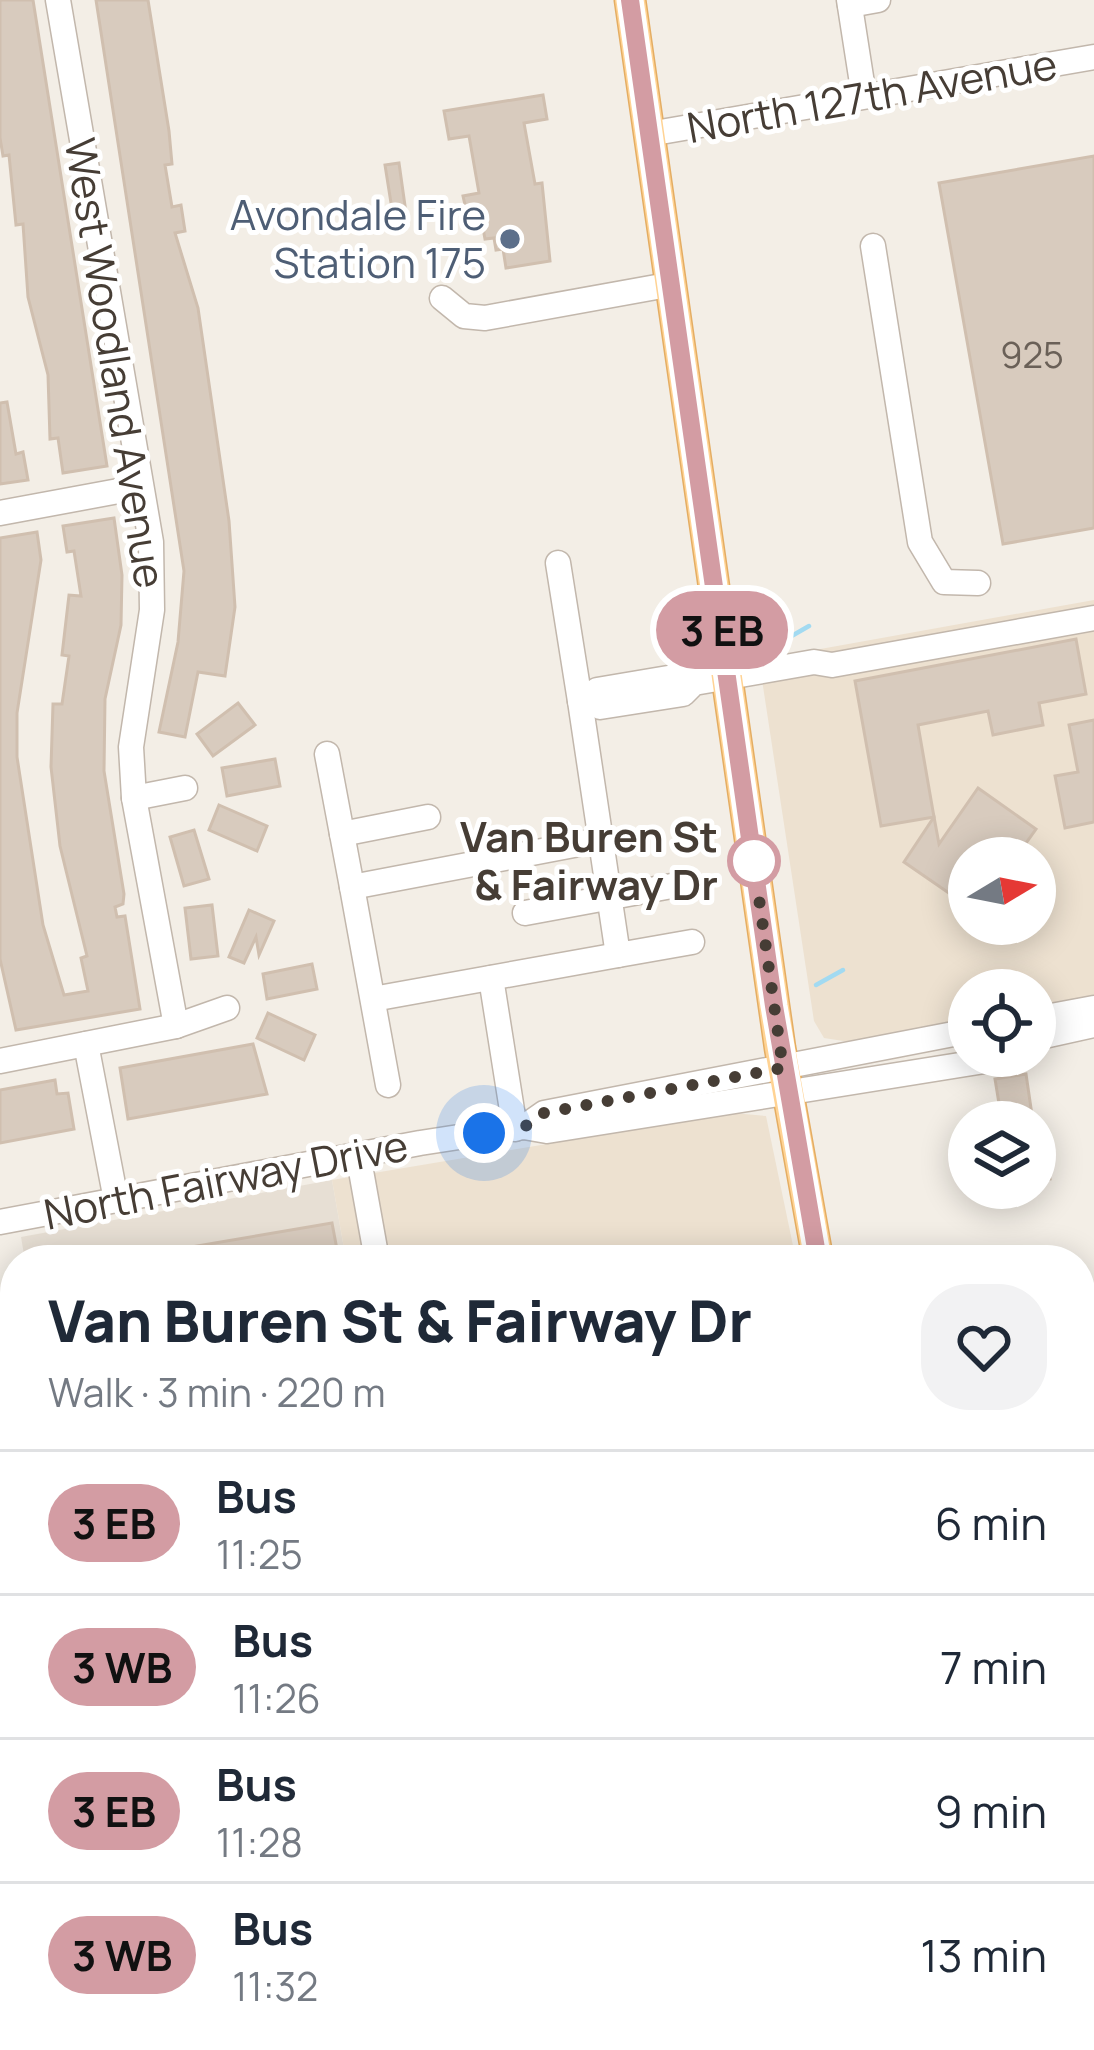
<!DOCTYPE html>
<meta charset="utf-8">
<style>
body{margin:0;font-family:Manrope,sans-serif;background:#f2f2f3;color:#1f2937;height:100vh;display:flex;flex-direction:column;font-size:45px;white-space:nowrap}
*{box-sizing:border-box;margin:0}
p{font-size:39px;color:#747a83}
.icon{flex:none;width:66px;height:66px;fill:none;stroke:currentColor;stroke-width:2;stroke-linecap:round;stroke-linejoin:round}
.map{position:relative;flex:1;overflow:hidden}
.side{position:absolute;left:0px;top:1245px;width:1095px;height:807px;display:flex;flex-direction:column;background:#fff;border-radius:48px 48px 0 0;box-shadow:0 6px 30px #0003}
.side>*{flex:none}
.badge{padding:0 24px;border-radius:39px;font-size:42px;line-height:78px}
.needle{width:78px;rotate:80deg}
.buttons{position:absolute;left:948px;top:837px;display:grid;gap:24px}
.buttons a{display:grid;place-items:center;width:108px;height:108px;border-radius:50%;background:#fff;box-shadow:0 6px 30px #0003;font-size:60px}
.you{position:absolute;width:60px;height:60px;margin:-30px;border:9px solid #fff;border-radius:50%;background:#1a73e8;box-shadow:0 0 0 18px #1a73e833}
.map>.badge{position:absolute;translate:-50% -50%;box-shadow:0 0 0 6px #fff}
.round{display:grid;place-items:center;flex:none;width:126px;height:126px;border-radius:48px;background:#f2f2f3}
.headline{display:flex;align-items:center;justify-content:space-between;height:204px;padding:0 48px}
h1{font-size:57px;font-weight:800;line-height:90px}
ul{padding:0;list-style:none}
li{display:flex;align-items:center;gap:36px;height:144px;padding:0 48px;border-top:3px solid #e0e1e3}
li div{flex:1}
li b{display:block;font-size:45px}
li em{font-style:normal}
li .badge{min-width:132px;font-weight:700;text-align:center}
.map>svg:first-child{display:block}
.residential{fill:#e7dfd4}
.education{fill:#ede1d0;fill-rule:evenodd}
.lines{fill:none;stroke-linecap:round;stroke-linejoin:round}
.stream{stroke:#a2daf1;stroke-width:4.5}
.building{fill:#d8cbbe;stroke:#d0bfaf;stroke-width:3}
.minor-casing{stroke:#c2b7ac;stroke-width:27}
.major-casing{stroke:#e4ad63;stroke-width:33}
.minor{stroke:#fff;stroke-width:24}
.major{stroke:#ffd394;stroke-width:30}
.line-casing{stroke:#fff;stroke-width:27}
.line{stroke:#d39ca3;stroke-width:18}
.walk{stroke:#463d35;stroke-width:12;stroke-dasharray:0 21.6}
.service-dot{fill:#5c6f8a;stroke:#fff;stroke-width:4.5}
.stop-dot{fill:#fff;stroke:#d39ca3;stroke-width:6}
.labels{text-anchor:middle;stroke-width:10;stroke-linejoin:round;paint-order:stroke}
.number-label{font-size:36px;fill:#6a6057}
.street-label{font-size:42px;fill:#463d35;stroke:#fff}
.service-label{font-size:42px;fill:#4e5e75;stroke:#fff;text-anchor:end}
.stop-label{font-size:42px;font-weight:bold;fill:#463d35;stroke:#fff;text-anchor:end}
</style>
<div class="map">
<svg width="1094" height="2050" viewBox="0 0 1094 2050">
<rect width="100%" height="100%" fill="#f3eee6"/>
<g class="residential">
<polygon points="332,1180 346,1260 25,1260 21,1237"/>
<polygon points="219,2037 692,2037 695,2050 222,2050"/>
</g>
<g class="education">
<path d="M1094 600V998L1035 1009V990H969V1020L850 1042 824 1038 814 1021 759 660ZM969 858H1035V924H969Z"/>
<polygon points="733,1113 766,1116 796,1260 346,1260 332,1180"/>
</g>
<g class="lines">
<g class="stream">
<polyline points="764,643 783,641 809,626"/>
<polyline points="816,985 843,970"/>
</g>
</g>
<g class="building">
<polygon points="0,0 33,0 107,466 63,473 58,438 50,439 48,375 28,297 23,224 16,225 9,155 3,156 0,138"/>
<polygon points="96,0 148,0 169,131 172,164 165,165 172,207 181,205 185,231 175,233 198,308 229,521 235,607 225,676 198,672 185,737 159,732 178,642 184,571"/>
<polygon points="543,95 547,119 524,123 535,184 542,183 550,261 506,268 503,249 496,250 494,238 485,239 480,212 467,214 463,196 479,193 469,136 449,139 444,111"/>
<polygon points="1094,156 1094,528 1003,544 939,183"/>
<polygon points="399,163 407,220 394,222 385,165"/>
<polygon points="7,402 16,454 23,452 28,480 0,484 0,403"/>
<polygon points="114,518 122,575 121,625 105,699 104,771 124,894 123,904 115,907 117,917 125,916 140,1009 16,1030 0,959 0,538 37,532 41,560 17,713 17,757 43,925 64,995 88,991 81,958 87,956 60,846 51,767 53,704 62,704 69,656 62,655 69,595 81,596 74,551 67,552 63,526"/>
<polygon points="1076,639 1086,694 1039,703 1043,725 993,735 988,711 918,725 934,817 881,826 855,681"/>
<polygon points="238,703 255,725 213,756 197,734"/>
<polygon points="1094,720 1094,822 1065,828 1055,776 1078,772 1069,725"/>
<polygon points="275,759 280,786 227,796 222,768"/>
<polygon points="978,788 1036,829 1024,846 1041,858 969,858 969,907 904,862 934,817 939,844"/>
<polygon points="219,805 267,826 257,851 209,830"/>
<polygon points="194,830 209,879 184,886 170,837"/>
<polygon points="212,905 218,956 191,959 185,908"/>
<polygon points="249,910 274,921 259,955 256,937 244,963 229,957"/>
<polygon points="312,964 317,989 267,999 263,974"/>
<polygon points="268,1013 315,1035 304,1060 257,1038"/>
<polygon points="253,1044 267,1094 128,1119 120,1068"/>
<polygon points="1026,1074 1033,1122 1002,1122 995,1079"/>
<polygon points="55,1080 57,1094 68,1093 74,1129 0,1143 0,1090"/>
<polygon points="1042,1129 1050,1179 1035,1182 1035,1130"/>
<polygon points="332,1223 339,1260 157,1260 156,1253"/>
<polygon points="15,1360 15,1544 9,1545 0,1499 0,1365"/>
<polygon points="0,1782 15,1820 15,1945 0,1948"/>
<polygon points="1094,1863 1094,1887 1080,1889 1080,1866"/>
<polygon points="1094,1924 1094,1974 1080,1975 1080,1925"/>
<polygon points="25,2037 69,2037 72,2050 28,2050"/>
<polygon points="430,2037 482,2037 477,2050 425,2050"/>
</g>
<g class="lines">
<g class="minor-casing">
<g id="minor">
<polyline points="58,0 151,542 152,610 131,747 134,798 176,1026"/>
<polyline points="849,0 864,96"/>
<polyline points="850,5 878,0"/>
<polyline points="649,134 1094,57"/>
<polyline points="873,246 920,542 944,582 978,583"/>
<polyline points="442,298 464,316 485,318 673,284"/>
<polyline points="0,513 140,487"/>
<polyline points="558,563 580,701 590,699"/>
<polyline points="694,683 680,676 597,690 590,699 600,707 683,694 694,683 814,662 832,665 1094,618"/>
<polyline points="580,701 618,955 692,942"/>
<polyline points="327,754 352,887 600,840"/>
<polyline points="134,798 185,788"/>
<polyline points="342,834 428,817"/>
<polyline points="352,887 388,1085"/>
<polyline points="525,913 688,883"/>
<polyline points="491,978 515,1129"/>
<polyline points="373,999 618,955"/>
<polyline points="1035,1019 1094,1008"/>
<polyline points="1035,1038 1094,1025"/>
<polyline points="86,1044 116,1200"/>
<polyline points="0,1061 176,1026 227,1008"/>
<polyline points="524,1127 544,1113 969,1031"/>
<polyline points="358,1154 377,1260"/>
<polyline points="0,1222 420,1143 524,1127 547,1131 1016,1056"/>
<polyline points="0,1659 15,1715"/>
<polyline points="1080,2018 1094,2016"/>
<polyline points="111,2037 115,2050"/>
<polyline points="886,2037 889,2050"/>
<polyline points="810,2050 821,2042 856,2037"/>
</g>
</g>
<g class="major-casing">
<g id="major">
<polyline points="630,0 780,1048 818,1260"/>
<polyline points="965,2037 968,2050"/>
</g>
</g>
<use href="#minor" class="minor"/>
<use href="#major" class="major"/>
</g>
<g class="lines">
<g class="line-casing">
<polyline id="line" points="630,0 774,1006 818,1260"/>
</g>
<use href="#line" class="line"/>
<polyline class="walk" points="484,1133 524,1127 544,1113 783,1068 753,856 754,861"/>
</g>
<circle class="service-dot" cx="510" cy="239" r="12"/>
<circle class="stop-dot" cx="754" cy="861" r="24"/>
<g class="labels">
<g class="number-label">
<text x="1032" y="368">925</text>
</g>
<g class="street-label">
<text transform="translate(872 96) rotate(-10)" y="15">North 127th Avenue</text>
<text transform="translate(115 363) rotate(81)" y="15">West Woodland Avenue</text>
<text transform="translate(226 1180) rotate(-11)" y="15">North Fairway Drive</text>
</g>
<g class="service-label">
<text x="486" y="230">Avondale Fire<tspan x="486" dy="48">Station 175</tspan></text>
</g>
<g class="stop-label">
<text x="718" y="852">Van Buren St<tspan x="718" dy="48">&amp; Fairway Dr</tspan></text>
</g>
</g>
</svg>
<div class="buttons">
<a><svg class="needle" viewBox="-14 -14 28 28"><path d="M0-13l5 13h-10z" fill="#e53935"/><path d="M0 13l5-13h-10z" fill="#747a83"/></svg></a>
<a><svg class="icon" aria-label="locate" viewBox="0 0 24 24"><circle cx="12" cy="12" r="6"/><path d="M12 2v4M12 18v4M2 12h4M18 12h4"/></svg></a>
<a><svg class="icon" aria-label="layers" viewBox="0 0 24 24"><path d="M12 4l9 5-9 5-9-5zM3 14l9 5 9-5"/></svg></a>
</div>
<div class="you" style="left:484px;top:1133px"></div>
<b class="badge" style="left:722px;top:630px;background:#d39ca3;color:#111">3 EB</b>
<section class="side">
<div class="headline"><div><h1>Van Buren St &amp; Fairway Dr</h1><p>Walk · 3 min · 220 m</p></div><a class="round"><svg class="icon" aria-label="heart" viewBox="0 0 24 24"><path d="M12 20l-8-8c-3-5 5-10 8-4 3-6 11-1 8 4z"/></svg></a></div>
<ul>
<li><span class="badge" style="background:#d39ca3;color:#111">3 EB</span><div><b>Bus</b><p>11:25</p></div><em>6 min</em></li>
<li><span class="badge" style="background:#d39ca3;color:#111">3 WB</span><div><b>Bus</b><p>11:26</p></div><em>7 min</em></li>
<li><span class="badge" style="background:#d39ca3;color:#111">3 EB</span><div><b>Bus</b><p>11:28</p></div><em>9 min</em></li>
<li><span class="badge" style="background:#d39ca3;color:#111">3 WB</span><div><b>Bus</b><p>11:32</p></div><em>13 min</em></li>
</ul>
</section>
</div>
